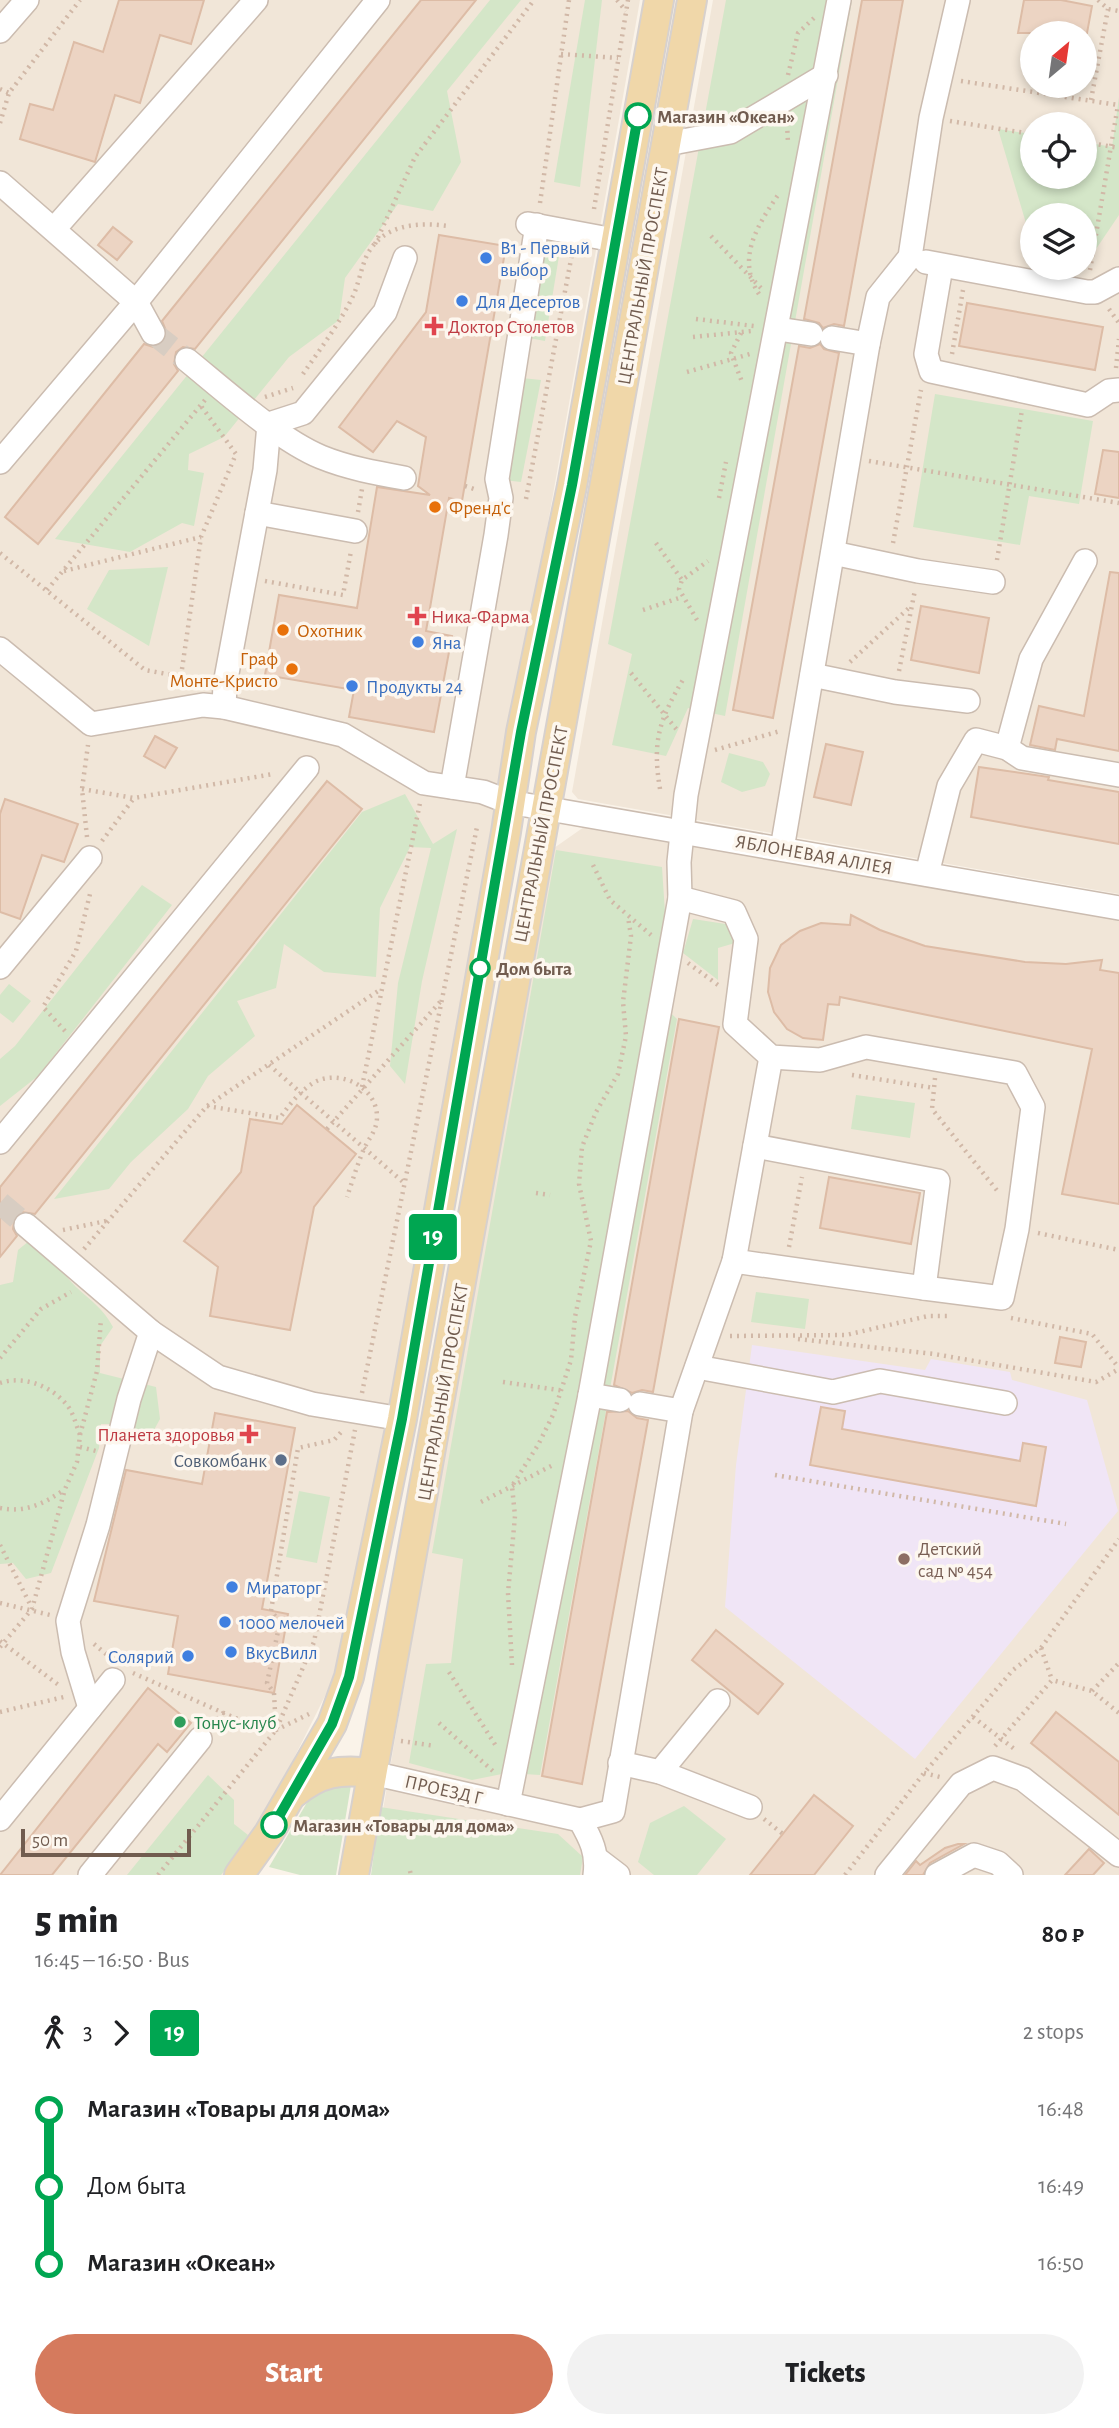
<!DOCTYPE html>
<meta charset="utf-8">
<style>
body{margin:0;font-family:"Alegreya Sans",sans-serif;background:#f2f2f2;color:#202124;height:100vh;display:flex;flex-direction:column;font-size:26px;white-space:nowrap}
*{box-sizing:border-box;margin:0}
p{font-size:23px;color:#757577}
.icon{flex:none;width:38px;height:38px;fill:none;stroke:currentColor;stroke-width:2;stroke-linecap:round;stroke-linejoin:round}
.map{position:relative;height:1875px;overflow:hidden}
.panel{display:flex;flex-direction:column;background:#fff;flex:1}
.panel>*{flex:none}
.badge{padding:0 14px;border-radius:5px;font-size:24px;line-height:46px}
.needle{width:46px;rotate:29deg}
.tools{position:absolute;left:1020px;top:21px;display:grid;gap:14px}
.tools a{display:grid;place-items:center;width:77px;height:77px;border-radius:50%;background:#fff;box-shadow:0 4px 10px #0003;font-size:35px}
.scale{position:absolute;left:21px;bottom:18px;width:170px;box-sizing:border-box;padding-left:7px;border:4px solid #715c4f;border-top:0;font-size:19px;line-height:24px;white-space:nowrap;color:#715c4f;-webkit-text-stroke:5px #fdf7ef;paint-order:stroke}
.map>.badge{position:absolute;translate:-50% -50%;box-shadow:0 0 0 4px #fff}
.legs{display:flex;align-items:center;gap:10px;height:77px;padding:0 35px;font-size:23px}
.legs p{margin-inline-start:auto}
.head{display:flex;align-items:center;justify-content:space-between;height:119px;padding:0 35px}
h1{font-size:38px;font-weight:800;line-height:52px}
.cta{display:flex;gap:14px;margin-top:auto;padding:14px 35px}
.cta a{flex:1;height:80px;border-radius:42px;background:#d57a5d;color:#fff;font-size:28px;font-weight:800;line-height:80px;text-align:center}
.cta a+a{background:#f2f2f2;color:#202124}
ul{padding:0 35px;list-style:none}
li{display:flex;align-items:center;gap:24px;height:77px;font-size:26px}
li i{display:grid;place-items:center;width:10px;height:100%;margin:0 9px;background:currentColor}
li i::after{content:'';width:18px;height:18px;margin:-9px;border:5px solid;border-radius:50%;background:#fff}
li p{margin-inline-start:auto}
li:first-child i{background:linear-gradient(#0000 50%,currentColor 0)}
li:last-child i{background:linear-gradient(currentColor 50%,#0000 0)}
.map>svg:first-child{display:block}
.residential{fill:#f1e6d8;fill-rule:evenodd}
.education{fill:#f0e5f6}
.green{fill:#d4e6c8}
.building{fill:#ecd4c3;stroke:#ddbca6;stroke-width:2}
.lines{fill:none;stroke-linecap:round;stroke-linejoin:round}
.minor-tunnel{stroke:#d8cdc2;stroke-width:23;stroke-dasharray:23 11;stroke-linecap:butt}
.minor-casing{stroke:#cbbcb0;stroke-width:26}
.major-casing{stroke:#d7d1ce;stroke-width:32}
.path{stroke:#d1b8a7;stroke-width:4.5;stroke-dasharray:2 5;stroke-linecap:butt}
.minor{stroke:#fff;stroke-width:23}
.major{stroke:#f0d7a9;stroke-width:28}
.line-1-casing{stroke:#fff;stroke-width:16}
.line-1{stroke:#00a651;stroke-width:10}
.stop-1-dot{fill:#fff;stroke:#00a651;stroke-width:3.5}
.shop-dot{fill:#3f7fe0;stroke:#fdf7ef;stroke-width:2.5}
.health-dot{fill:#e0444e;stroke:#fdf7ef;stroke-width:2.5}
.food-dot{fill:#e8710a;stroke:#fdf7ef;stroke-width:2.5}
.service-dot{fill:#5c6f8a;stroke:#fdf7ef;stroke-width:2.5}
.education-dot{fill:#8d6e63;stroke:#fdf7ef;stroke-width:2.5}
.leisure-dot{fill:#2e9e5b;stroke:#fdf7ef;stroke-width:2.5}
.labels{text-anchor:middle;stroke-width:7;stroke-linejoin:round;paint-order:stroke}
.stop-label{font-size:19px;font-weight:bold;fill:#715c4f;stroke:#fdf7ef;text-anchor:start}
.shop-label{font-size:19px;fill:#366cbe;stroke:#fdf7ef;text-anchor:start}
.street-label{font-size:19px;fill:#715c4f;stroke:#fdf7ef}
.health-label{font-size:19px;fill:#be3a42;stroke:#fdf7ef;text-anchor:start}
.food-label{font-size:19px;fill:#c56008;stroke:#fdf7ef;text-anchor:start}
.service-label{font-size:19px;fill:#4e5e75;stroke:#fdf7ef;text-anchor:end}
.education-label{font-size:19px;fill:#785e54;stroke:#fdf7ef;text-anchor:start}
.leisure-label{font-size:19px;fill:#27864d;stroke:#fdf7ef;text-anchor:start}
</style>
<div class="map">
<svg width="1119" height="1875" viewBox="0 0 1119 1875">
<rect width="100%" height="100%" fill="#faf3e9"/>
<g class="residential">
<polygon points="0,0 640,0 399,1370 335,1676 254,1838 224,1875 0,1875"/>
<path d="M713 0H1119V894L578 799 572 792ZM1032 33H1085V86H1032ZM1032 124H1085V177H1032ZM1032 215H1085V268H1032Z"/>
<polygon points="584,827 1119,920 1119,1875 372,1875 448,1425 554,848"/>
</g>
<polygon class="education" points="752,1345 925,1370 931,1359 1010,1372 1012,1380 1087,1400 1118,1511 915,1759 725,1607 736,1465"/>
<g class="green">
<polygon points="490,0 521,0 447,91 461,162 433,211 398,204 345,278 339,320 289,357 224,437 189,454 188,470 204,473 194,526 182,523 130,552 55,539"/>
<polygon points="585,0 602,0 580,187 554,182"/>
<polygon points="726,0 852,0 725,716 688,708 666,756 612,745 632,654 608,644"/>
<polygon points="1119,97 1119,215 1094,252 1085,251 1085,215 1032,215 1031,240 998,129 1032,134 1032,177 1085,177 1085,142 1112,147"/>
<polygon points="545,241 561,244 545,341 529,338"/>
<polygon points="522,378 541,380 521,482 505,480"/>
<polygon points="935,394 1093,421 1079,504 1029,496 1020,545 913,527"/>
<polygon points="168,567 149,646 87,609 109,570"/>
<polygon points="729,753 763,762 770,774 765,786 742,792 721,782"/>
<polygon points="405,794 433,844 457,829 422,981 405,1084 390,1066 398,983 431,848 410,847 380,908 376,977 324,972 284,944 276,988 237,1001 255,1036 208,1076 188,1109 131,1162 109,1189 54,1199 362,812"/>
<polygon points="556,850 662,867 665,913 650,993 677,1019 540,1775 507,1773 472,1780 409,1763 426,1664 451,1663 463,1559 432,1553"/>
<polygon points="142,885 172,905 38,1076 0,1106 0,1059 15,1046"/>
<polygon points="693,919 732,925 735,943 718,948 718,980 683,953"/>
<polygon points="9,984 31,1001 13,1023 0,1013 0,995"/>
<polygon points="856,1095 915,1103 910,1138 851,1129"/>
<path d="M29 1241C49 1253 60 1271 76 1287 91 1301 103 1308 113 1327L100 1346V1373L156 1387 160 1419 149 1439 123 1424H101L99 1448 51 1573 26 1579 13 1563 0 1564V1285L13 1282 18 1250Z"/>
<polygon points="756,1292 809,1299 805,1329 751,1322"/>
<polygon points="299,1491 330,1497 317,1563 286,1557"/>
<polygon points="208,1775 234,1800 234,1824 248,1835 239,1853 221,1875 127,1875"/>
<polygon points="352,1779 336,1875 300,1875 269,1867 312,1794"/>
<polygon points="684,1806 726,1839 697,1875 654,1875 638,1862 650,1823"/>
<polygon points="380,1807 558,1834 583,1857 580,1875 371,1875"/>
</g>
<g class="building">
<polygon points="119,0 204,0 191,44 160,35 140,103 115,95 95,162 20,139 30,104 53,110 74,42 103,52"/>
<polygon points="421,0 476,0 195,349 183,347 176,352 174,364 178,371 38,544 5,517 144,344 153,347 165,341 167,333 162,321"/>
<polygon points="862,0 903,0 844,326 834,324 823,328 819,323 804,319"/>
<polygon points="1024,0 1061,0 1092,6 1087,33 1018,33"/>
<polygon points="113,227 132,242 117,260 98,245"/>
<polygon points="439,235 506,246 462,501 449,498 426,631 452,636 434,732 349,717 354,690 265,675 279,595 357,608 377,487 430,495 418,486 426,437 397,421 373,452 339,427 426,312"/>
<polygon points="967,303 1103,327 1095,370 959,346"/>
<polygon points="820,344 824,349 839,353 773,718 733,710 799,346 810,348"/>
<polygon points="1103,450 1119,452 1119,498 1095,494"/>
<polygon points="1110,572 1119,573 1119,751 1057,739 1055,750 1030,745 1039,706 1084,716"/>
<polygon points="921,606 989,618 979,673 911,660"/>
<polygon points="155,736 177,748 165,768 144,756"/>
<polygon points="826,744 863,752 851,805 814,797"/>
<polygon points="979,767 1049,777 1048,780 1119,792 1119,844 971,817"/>
<polygon points="327,781 362,809 35,1214 22,1212 15,1216 13,1229 17,1236 0,1257 0,1187"/>
<polygon points="5,799 78,824 64,862 42,855 20,919 0,912 0,814"/>
<polygon points="851,915 880,930 925,946 1025,962 1066,964 1102,960 1100,970 1119,973 1119,1204 1062,1194 1092,1049 840,997 839,1005 828,1004 823,1040 803,1038 787,1029 774,1012 768,992 770,968 781,945 800,931 821,923 850,925"/>
<polygon points="679,1019 719,1027 653,1392 642,1390 632,1393 614,1385"/>
<polygon points="297,1105 356,1154 314,1207 290,1330 210,1316 218,1267 184,1241 241,1172 250,1119 282,1124"/>
<polygon points="829,1177 920,1193 911,1244 820,1228"/>
<polygon points="1060,1337 1086,1342 1081,1367 1055,1363"/>
<polygon points="821,1407 845,1411 842,1429 1020,1461 1023,1443 1046,1447 1036,1506 810,1465"/>
<polygon points="628,1411 637,1418 648,1420 582,1784 542,1776 607,1412"/>
<polygon points="215,1413 295,1428 262,1609 288,1614 274,1693 168,1674 178,1616 94,1601 126,1470 202,1484"/>
<polygon points="716,1630 783,1684 758,1714 692,1660"/>
<polygon points="148,1688 191,1723 167,1752 158,1744 52,1875 0,1875"/>
<polygon points="1056,1712 1119,1762 1119,1815 1031,1743"/>
<polygon points="814,1795 853,1826 814,1875 750,1875"/>
<polygon points="958,1844 964,1844 930,1863 923,1875 905,1875 916,1861 920,1865 945,1848"/>
<polygon points="1089,1849 1104,1863 1093,1875 1065,1875"/>
</g>
<g class="lines">
<g class="minor-tunnel">
<polyline points="153,333 187,360"/>
<polyline points="0,1203 26,1225"/>
</g>
<g class="minor-casing">
<g id="minor">
<polyline points="0,31 27,0"/>
<polyline points="667,144 730,132 826,75"/>
<polyline points="0,183 136,302 153,333"/>
<polyline points="528,224 614,240"/>
<polyline points="55,228 256,0"/>
<polyline points="926,262 1087,292 1095,292 1119,279"/>
<polyline points="941,267 926,354 931,371 1088,405 1109,391 1119,390"/>
<polyline points="778,329 811,334"/>
<polyline points="832,338 868,344"/>
<path d="M187 360C224 390 278 439 321 457 348 468 376 473 404 478"/>
<polyline points="0,462 136,302 378,0"/>
<polyline points="257,513 355,531"/>
<polyline points="833,553 918,571 993,582"/>
<polyline points="0,649 91,724 203,705 224,707 343,735 424,783 483,792 509,802 1119,908"/>
<polyline points="812,675 895,692 968,701"/>
<polyline points="224,707 225,684 265,470 269,424 303,413 385,312 405,258"/>
<polyline points="1007,748 1031,659 1085,561"/>
<polyline points="452,787 496,535 501,498 497,479 537,225"/>
<polyline points="782,849 868,344 878,297 910,257 931,118 958,0"/>
<polyline points="927,874 949,786 976,740 1007,748 1022,758 1119,775"/>
<polyline points="680,898 734,912 746,939 735,1024 771,1057 820,1060 866,1047 1015,1073 1033,1107 1017,1229 1002,1298 924,1288"/>
<polyline points="0,967 90,858"/>
<polyline points="0,1142 307,768"/>
<polyline points="26,1225 151,1332 218,1377 312,1404 402,1419"/>
<polyline points="734,1261 924,1288 938,1181 755,1146"/>
<polyline points="697,1367 833,1392 880,1381 1005,1403"/>
<polyline points="590,1395 620,1400"/>
<polyline points="640,1404 681,1411"/>
<polyline points="90,1708 73,1652 68,1621 98,1525 129,1399 151,1332"/>
<polyline points="620,1763 660,1772 750,1807"/>
<polyline points="660,1772 718,1701"/>
<path d="M372 1773 580 1820C591 1839 598 1853 595 1875"/>
<polyline points="508,1804 590,1395 680,898 679,862 686,795 839,0"/>
<polyline points="0,1819 113,1680"/>
<polyline points="580,1820 613,1811 681,1411 734,1261 771,1057"/>
<polyline points="597,1859 618,1875"/>
<polyline points="90,1875 200,1739"/>
<polyline points="887,1875 961,1784 993,1768 1023,1779 1119,1855"/>
<polyline points="937,1875 974,1855 998,1863 1011,1875"/>
</g>
</g>
<g class="major-casing">
<g id="major">
<path d="M294 1793C320 1772 339 1769 372 1773"/>
<polyline points="239,1875 269,1833 332,1724 349,1677 402,1419 506,832 521,732 572,486 659,0"/>
<polyline points="354,1875 692,0"/>
</g>
</g>
<g class="path">
<polyline points="617,0 626,11"/>
<polyline points="1098,0 1108,9 1119,11"/>
<polyline points="561,54 618,58"/>
<polyline points="788,75 798,33 814,18"/>
<polyline points="961,81 1118,105"/>
<polyline points="0,89 9,93"/>
<polyline points="1091,100 1108,9"/>
<polyline points="950,121 1032,134"/>
<polyline points="0,123 9,93 80,0"/>
<polyline points="787,124 788,143"/>
<polyline points="1085,142 1119,148"/>
<polyline points="540,203 569,0"/>
<polyline points="594,209 628,0"/>
<polyline points="711,236 761,288"/>
<polyline points="375,244 415,157 534,0"/>
<polyline points="1090,270 1118,105"/>
<path d="M759 294C736 259 757 226 778 195"/>
<polyline points="1109,309 1119,323"/>
<polyline points="696,319 754,326"/>
<polyline points="741,333 731,353 742,382"/>
<polyline points="693,337 752,331"/>
<polyline points="952,354 963,290"/>
<polyline points="1116,368 1119,339"/>
<polyline points="687,372 750,354"/>
<path d="M303 374C320 349 340 323 353 296 359 283 361 268 367 255 383 224 418 222 448 226"/>
<polyline points="265,397 293,388"/>
<polyline points="869,461 1119,503"/>
<polyline points="465,486 477,490"/>
<polyline points="719,498 726,462"/>
<polyline points="526,499 572,254"/>
<polyline points="358,512 362,489"/>
<polyline points="656,543 682,580"/>
<polyline points="893,543 921,390"/>
<polyline points="0,553 145,670 205,681"/>
<polyline points="997,560 1022,410"/>
<polyline points="64,571 201,537"/>
<polyline points="265,581 343,595 351,551"/>
<polyline points="47,590 205,400"/>
<polyline points="643,610 682,597"/>
<polyline points="697,620 679,589 682,580 708,561"/>
<polyline points="850,662 911,606"/>
<polyline points="899,671 915,590"/>
<polyline points="631,673 677,730"/>
<polyline points="181,676 201,537 236,454 201,406"/>
<polyline points="715,750 780,731"/>
<polyline points="82,789 134,798 273,774"/>
<path d="M660 789C652 741 659 720 684 678"/>
<polyline points="87,837 82,789 88,745"/>
<polyline points="102,841 134,798"/>
<polyline points="593,865 610,900 651,935"/>
<polyline points="688,963 718,985"/>
<polyline points="65,1031 43,1007 76,951 90,894"/>
<polyline points="269,1065 403,1182"/>
<polyline points="852,1075 934,1088"/>
<polyline points="935,1078 932,1109 999,1193"/>
<polyline points="362,1087 420,803"/>
<path d="M207 1106 280 1118C289 1105 299 1092 313 1083 338 1068 377 1086 377 1117 377 1131 368 1139 363 1151 357 1166 352 1182 347 1197"/>
<polyline points="327,1129 440,1002"/>
<polyline points="536,1193 550,1195"/>
<polyline points="63,1230 106,1221"/>
<polyline points="1038,1233 1119,1250"/>
<polyline points="789,1247 802,1177"/>
<polyline points="84,1249 207,1106 381,989"/>
<polyline points="1011,1318 1092,1334 1119,1368"/>
<polyline points="730,1336 846,1335 928,1316 950,1316"/>
<polyline points="798,1339 934,1354 1096,1382 1119,1369"/>
<polyline points="0,1358 41,1309 71,1292"/>
<polyline points="503,1382 565,1391"/>
<path d="M0 1383C23 1375 51 1386 66 1404 73 1411 76 1425 80 1435"/>
<polyline points="362,1393 477,827"/>
<polyline points="80,1447 96,1451"/>
<polyline points="775,1475 1066,1524"/>
<polyline points="481,1502 555,1464"/>
<path d="M0 1508C25 1513 43 1504 64 1490"/>
<polyline points="0,1545 32,1608"/>
<polyline points="0,1603 50,1615"/>
<polyline points="0,1641 60,1686"/>
<polyline points="94,1644 112,1659"/>
<polyline points="0,1647 32,1609 65,1489 77,1462 80,1435 97,1371 101,1319"/>
<polyline points="1041,1648 1052,1680"/>
<polyline points="512,1665 508,1593 515,1516 512,1486 538,1445 553,1415 571,1360 575,1317 591,1241 579,1184 582,1147 596,1112 618,1074 626,1036 623,1002 631,936 628,917"/>
<polyline points="449,1672 496,1746"/>
<polyline points="133,1673 235,1718 276,1730 309,1714"/>
<polyline points="1092,1691 1119,1663"/>
<polyline points="0,1712 64,1697"/>
<polyline points="973,1717 1017,1751"/>
<polyline points="439,1723 494,1772"/>
<polyline points="213,1724 224,1712"/>
<polyline points="276,1730 274,1693 267,1683 280,1622 271,1611 298,1448 334,1440 343,1430"/>
<polyline points="401,1741 435,1746"/>
<polyline points="995,1746 1052,1680 1092,1691 1119,1713"/>
<polyline points="924,1773 940,1777"/>
<polyline points="764,1819 783,1834"/>
<polyline points="410,1871 411,1875"/>
<polyline points="158,1875 276,1730 314,1642 355,1430"/>
<polyline points="845,1875 924,1773 1013,1670 1041,1648 1119,1539"/>
</g>
<use href="#minor" class="minor"/>
<use href="#major" class="major"/>
</g>
<g class="lines">
<g class="line-1-casing">
<polyline id="line-1" points="274,1825 332,1724 349,1677 402,1419 521,732 572,485 638,116"/>
</g>
<use href="#line-1" class="line-1"/>
</g>
<g class="stop-1-dot">
<circle cx="638" cy="116" r="12"/>
<circle cx="480" cy="968" r="9"/>
<circle cx="274" cy="1825" r="12"/>
</g>
<g class="shop-dot">
<circle cx="486" cy="258" r="7"/>
<circle cx="462" cy="301" r="7"/>
<circle cx="418" cy="642" r="7"/>
<circle cx="352" cy="686" r="7"/>
<circle cx="232" cy="1587" r="7"/>
<circle cx="225" cy="1622" r="7"/>
<circle cx="231" cy="1652" r="7"/>
<circle cx="188" cy="1656" r="7"/>
</g>
<g class="health-dot">
<path d="M430.5 315.5h7v7h7v7h-7v7h-7v-7h-7v-7h7z"/>
<path d="M413.5 605.5h7v7h7v7h-7v7h-7v-7h-7v-7h7z"/>
<path d="M245.5 1423.5h7v7h7v7h-7v7h-7v-7h-7v-7h7z"/>
</g>
<g class="food-dot">
<circle cx="435" cy="507" r="7"/>
<circle cx="283" cy="630" r="7"/>
<circle cx="292" cy="669" r="7"/>
</g>
<circle class="service-dot" cx="281" cy="1460" r="7"/>
<circle class="education-dot" cx="904" cy="1559" r="7"/>
<circle class="leisure-dot" cx="180" cy="1722" r="7"/>
<g class="labels">
<g class="stop-label">
<text x="657" y="123">Магазин «Океан»</text>
<text x="496" y="975">Дом быта</text>
<text x="293" y="1832">Магазин «Товары для дома»</text>
</g>
<g class="shop-label">
<text x="500" y="254">В1 - Первый<tspan x="500" dy="22">выбор</tspan></text>
<text x="476" y="308">Для Десертов</text>
<text x="432" y="649">Яна</text>
<text x="366" y="693">Продукты 24</text>
<text x="246" y="1594">Мираторг</text>
<text x="239" y="1629">1000 мелочей</text>
<text x="245" y="1659">ВкусВилл</text>
<text x="174" y="1663" text-anchor="end">Солярий</text>
</g>
<g class="street-label">
<text transform="translate(642 276) rotate(-80)" y="7">ЦЕНТРАЛЬНЫЙ ПРОСПЕКТ</text>
<text transform="translate(540 834) rotate(-79)" y="7">ЦЕНТРАЛЬНЫЙ ПРОСПЕКТ</text>
<text transform="translate(814 854) rotate(10)" y="7">ЯБЛОНЕВАЯ АЛЛЕЯ</text>
<text transform="translate(442 1392) rotate(-80)" y="7">ЦЕНТРАЛЬНЫЙ ПРОСПЕКТ</text>
<text transform="translate(444 1789) rotate(13)" y="7">ПРОЕЗД Г</text>
</g>
<g class="health-label">
<text x="448" y="333">Доктор Столетов</text>
<text x="431" y="623">Ника-Фарма</text>
<text x="235" y="1441" text-anchor="end">Планета здоровья</text>
</g>
<g class="food-label">
<text x="449" y="514">Френд'с</text>
<text x="297" y="637">Охотник</text>
<text x="278" y="665" text-anchor="end">Граф<tspan x="278" dy="22">Монте-Кристо</tspan></text>
</g>
<g class="service-label">
<text x="267" y="1467">Совкомбанк</text>
</g>
<g class="education-label">
<text x="918" y="1555">Детский<tspan x="918" dy="22">сад № 454</tspan></text>
</g>
<g class="leisure-label">
<text x="194" y="1729">Тонус-клуб</text>
</g>
</g>
</svg>
<div class="tools">
<a><svg class="needle" viewBox="-14 -14 28 28"><path d="M0-13l5 13h-10z" fill="#e53935"/><path d="M0 13l5-13h-10z" fill="#757577"/></svg></a>
<a><svg class="icon" aria-label="locate" viewBox="0 0 24 24"><circle cx="12" cy="12" r="6"/><path d="M12 2v4M12 18v4M2 12h4M18 12h4"/></svg></a>
<a><svg class="icon" aria-label="layers" viewBox="0 0 24 24"><path d="M12 4l9 5-9 5-9-5zM3 14l9 5 9-5"/></svg></a>
</div>
<div class="scale">50 m</div>
<b class="badge" style="left:433px;top:1237px;background:#00a651;color:#fff">19</b>
</div>
<section class="panel">
<div class="head"><div><h1>5 min</h1><p>16:45 – 16:50 · Bus</p></div><b>80 ₽</b></div>
<div class="legs"><svg class="icon" aria-label="walk" viewBox="0 0 24 24"><circle cx="13" cy="4" r="2"/><path d="M13 8l-2 6 4 7M11 14l-3 7M7 12l3-4h3l4 4"/></svg>3<svg class="icon" aria-label="forward" viewBox="0 0 24 24"><path d="M9 5l7 7-7 7"/></svg><b class="badge" style="background:#00a651;color:#fff">19</b><p>2 stops</p></div>
<ul>
<li><i style="color:#00a651"></i><b>Магазин «Товары для дома»</b><p>16:48</p></li>
<li><i style="color:#00a651"></i><span>Дом быта</span><p>16:49</p></li>
<li><i style="color:#00a651"></i><b>Магазин «Океан»</b><p>16:50</p></li>
</ul>
<div class="cta"><a>Start</a><a>Tickets</a></div>
</section>
